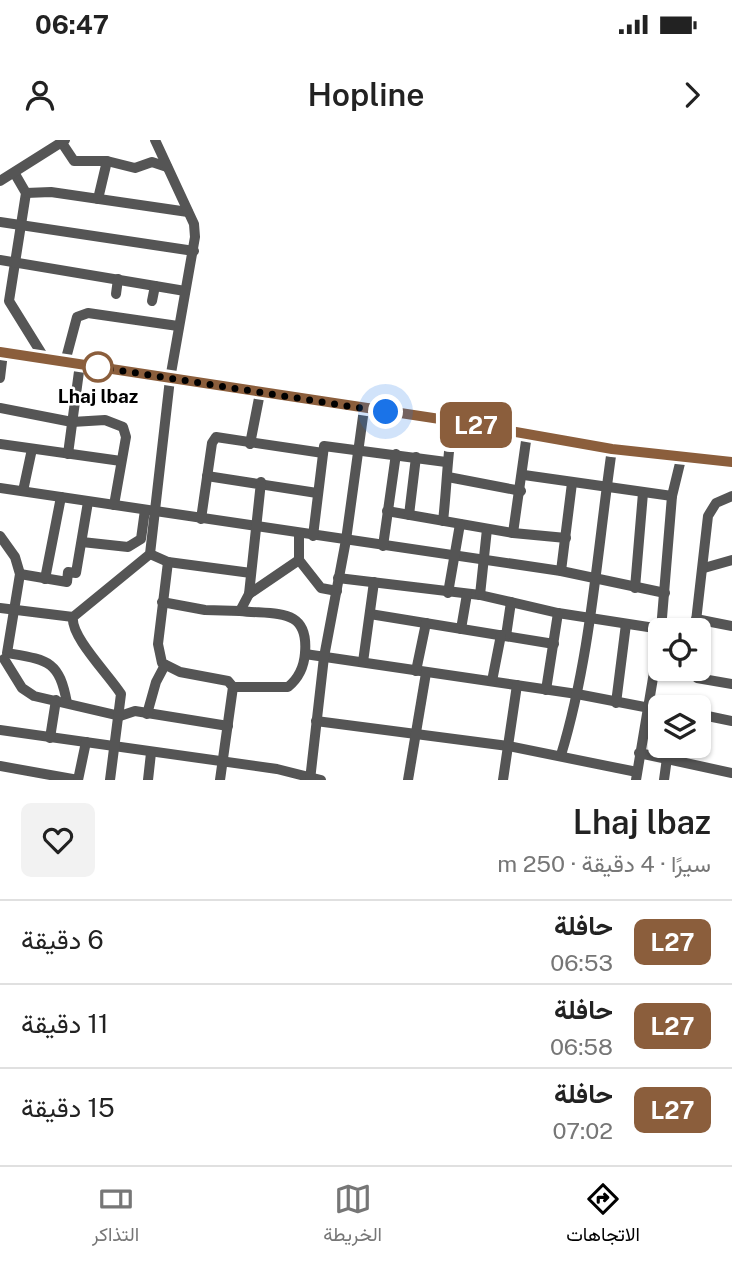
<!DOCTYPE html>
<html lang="ar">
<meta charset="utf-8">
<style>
body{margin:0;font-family:"Public Sans",Vazirmatn,sans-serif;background:#f2f2f2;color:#222;direction:rtl;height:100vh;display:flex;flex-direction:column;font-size:26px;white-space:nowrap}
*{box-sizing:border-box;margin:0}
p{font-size:23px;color:#767676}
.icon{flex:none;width:38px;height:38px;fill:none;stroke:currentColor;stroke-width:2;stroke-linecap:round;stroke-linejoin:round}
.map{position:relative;height:640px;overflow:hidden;direction:ltr}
.sheet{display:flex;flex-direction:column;background:#fff;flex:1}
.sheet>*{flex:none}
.badge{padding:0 14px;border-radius:10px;font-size:24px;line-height:46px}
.fabs{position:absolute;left:648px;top:478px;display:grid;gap:14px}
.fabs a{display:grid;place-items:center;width:63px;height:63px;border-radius:10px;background:#fff;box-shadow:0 2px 5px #0004;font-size:35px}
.you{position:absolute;width:35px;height:35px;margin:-18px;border:5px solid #fff;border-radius:50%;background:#1a73e8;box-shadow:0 0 0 10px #1a73e833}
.map>.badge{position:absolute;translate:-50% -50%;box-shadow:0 0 0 4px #fff}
.round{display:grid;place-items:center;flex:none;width:74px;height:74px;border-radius:10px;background:#f2f2f2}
.summary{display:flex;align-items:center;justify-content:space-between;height:119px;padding:0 21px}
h1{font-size:33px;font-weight:600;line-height:52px}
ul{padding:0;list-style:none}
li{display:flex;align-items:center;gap:21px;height:84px;padding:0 21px;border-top:2px solid #e0e0e0}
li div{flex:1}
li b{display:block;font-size:26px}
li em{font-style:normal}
li .badge{min-width:77px;font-weight:700;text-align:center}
.status{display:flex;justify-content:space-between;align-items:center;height:49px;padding:0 35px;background:#fff;direction:ltr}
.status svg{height:19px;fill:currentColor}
header{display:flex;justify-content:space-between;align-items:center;height:91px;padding:0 21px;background:#fff;font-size:32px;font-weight:600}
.menu{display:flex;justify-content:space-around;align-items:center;height:98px;border-top:2px solid #e0e0e0;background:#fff;font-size:19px;color:#767676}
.menu a{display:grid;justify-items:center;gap:4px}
.menu .current{color:#000}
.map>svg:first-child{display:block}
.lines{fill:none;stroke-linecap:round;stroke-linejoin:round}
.minor{stroke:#555;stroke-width:10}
.line-casing{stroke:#fff;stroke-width:16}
.line{stroke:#8b5e3c;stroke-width:10}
.walk{stroke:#000;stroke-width:7;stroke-dasharray:0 12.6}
.stop-dot{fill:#fff;stroke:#8b5e3c;stroke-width:3.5}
.labels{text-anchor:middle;stroke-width:5;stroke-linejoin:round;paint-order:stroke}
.stop-label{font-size:19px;font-weight:bold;fill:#000;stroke:#fff}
</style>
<div class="status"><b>06:47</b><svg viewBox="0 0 49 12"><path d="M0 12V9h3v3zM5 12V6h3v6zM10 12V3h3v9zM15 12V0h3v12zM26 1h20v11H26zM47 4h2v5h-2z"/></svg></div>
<header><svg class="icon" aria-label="forward" viewBox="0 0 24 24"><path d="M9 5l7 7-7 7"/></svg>Hopline<svg class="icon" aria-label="person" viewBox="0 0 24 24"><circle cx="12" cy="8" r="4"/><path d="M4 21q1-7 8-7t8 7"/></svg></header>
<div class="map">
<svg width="732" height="640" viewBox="0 0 732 640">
<rect width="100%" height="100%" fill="#fff"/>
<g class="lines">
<g class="minor">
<polyline points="62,3 74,21 107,21 135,28 152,22 167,27"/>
<polyline points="15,34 26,53 9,161 45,219"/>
<polyline points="0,41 65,0"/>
<polyline points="26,53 51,52 188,72"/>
<polyline points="98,59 107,21"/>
<polyline points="0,82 194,111"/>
<polyline points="0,120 185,151"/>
<polyline points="116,154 118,139"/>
<polyline points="152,161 155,146"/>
<polyline points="0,212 453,281 612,309 732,322"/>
<polyline points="65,222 77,177 88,173 178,186"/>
<polyline points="0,238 3,213"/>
<polyline points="0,268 72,282 105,280 123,287 126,297 114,365"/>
<polyline points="0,304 121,321"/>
<polyline points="250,304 260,253"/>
<polyline points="68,314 80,224"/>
<polyline points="524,335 672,356"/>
<polyline points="207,336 317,353"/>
<polyline points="448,337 521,351"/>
<polyline points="0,348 561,431 665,453"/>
<polyline points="23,351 32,309"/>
<polyline points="387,371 513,393 566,398"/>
<polyline points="409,375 416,317"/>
<polyline points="201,379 212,303 216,297 323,313"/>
<path d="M443 381C447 347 447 315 453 281"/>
<polyline points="513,393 527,294"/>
<polyline points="299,394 299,420 321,448 337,451"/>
<path d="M0 396 15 417 20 434 7 513C48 520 59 520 67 563"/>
<polyline points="313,396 324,306 446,322"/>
<polyline points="82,402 128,407 141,399 145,370"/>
<polyline points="383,406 396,314"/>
<polyline points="150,414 168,422 251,433"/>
<polyline points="168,422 158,504 162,523 180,532 228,541 233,547 220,640"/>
<polyline points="704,428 732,420"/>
<polyline points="561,431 572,343"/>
<polyline points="20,434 67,442 68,432 76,433 88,362"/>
<polyline points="338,438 480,455 558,473 661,489"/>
<polyline points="45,439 61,357"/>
<polyline points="635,448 643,353"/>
<polyline points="448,453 460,384"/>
<polyline points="249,454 299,420"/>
<polyline points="480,455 487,389"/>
<polyline points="162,462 205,470 240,471 249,454 261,342"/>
<polyline points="0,468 73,477"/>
<polyline points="370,474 554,504"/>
<polyline points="696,479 732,486"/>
<polyline points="461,489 467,454"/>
<polyline points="661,490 672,356 682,315"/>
<polyline points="695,490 708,376 716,363 732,356"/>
<polyline points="506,496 511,462"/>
<polyline points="305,514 577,554 660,570"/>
<polyline points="4,519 22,548 34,556 120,576 135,571 228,586"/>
<polyline points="363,522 374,442"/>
<polyline points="690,528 697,538 732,544"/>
<polyline points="416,531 426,483"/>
<polyline points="492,541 501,495"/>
<path d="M233 547H288C299 538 304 527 305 513 309 467 276 475 240 471"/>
<polyline points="546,550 558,473"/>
<polyline points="616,563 626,484"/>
<polyline points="147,574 156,542 165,525"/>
<polyline points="698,574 732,581"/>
<polyline points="316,581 508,606 637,632"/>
<polyline points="0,590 277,629 321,640"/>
<polyline points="50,598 56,560"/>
<polyline points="639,613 732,633"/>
<path d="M561 615C591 516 597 412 612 309"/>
<polyline points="0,626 78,640"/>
<polyline points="78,640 86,602"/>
<path d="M110 640 121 554C109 535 70 496 73 477L150 414 170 239 195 97 194 84 155 0"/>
<polyline points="148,640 151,613"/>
<polyline points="310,640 324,517 346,400 364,269"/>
<polyline points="408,640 426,533"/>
<polyline points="503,640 517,545"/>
<polyline points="636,640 660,496"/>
<polyline points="664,640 667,618"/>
</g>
</g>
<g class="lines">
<g class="line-casing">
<polyline id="line" points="0,212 453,281 612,309 732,322"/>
</g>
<use href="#line" class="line"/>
<polyline class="walk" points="98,227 386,272"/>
</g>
<circle class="stop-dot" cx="98" cy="227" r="14"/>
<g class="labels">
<g class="stop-label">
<text x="98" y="263">Lhaj lbaz</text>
</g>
</g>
</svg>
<div class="fabs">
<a><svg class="icon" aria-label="locate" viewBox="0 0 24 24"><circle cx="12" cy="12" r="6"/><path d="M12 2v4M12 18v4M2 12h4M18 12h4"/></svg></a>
<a><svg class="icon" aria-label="layers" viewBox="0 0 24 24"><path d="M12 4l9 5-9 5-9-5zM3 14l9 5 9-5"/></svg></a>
</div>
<div class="you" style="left:386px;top:272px"></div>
<b class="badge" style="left:476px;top:285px;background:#8b5e3c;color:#fff">L27</b>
</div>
<section class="sheet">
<div class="summary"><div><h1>Lhaj lbaz</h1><p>سيرًا · 4 دقيقة · 250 m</p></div><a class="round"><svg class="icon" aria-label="heart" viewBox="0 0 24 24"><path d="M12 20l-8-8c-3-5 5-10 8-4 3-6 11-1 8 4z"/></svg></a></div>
<ul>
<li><span class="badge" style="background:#8b5e3c;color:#fff">L27</span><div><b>حافلة</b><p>06:53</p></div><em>6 دقيقة</em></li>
<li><span class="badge" style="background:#8b5e3c;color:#fff">L27</span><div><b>حافلة</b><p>06:58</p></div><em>11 دقيقة</em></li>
<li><span class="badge" style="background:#8b5e3c;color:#fff">L27</span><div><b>حافلة</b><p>07:02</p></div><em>15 دقيقة</em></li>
</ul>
</section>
<nav class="menu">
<a class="current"><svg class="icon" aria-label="directions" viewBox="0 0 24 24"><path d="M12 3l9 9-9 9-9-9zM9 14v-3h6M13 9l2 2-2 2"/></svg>الاتجاهات</a>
<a><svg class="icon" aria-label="map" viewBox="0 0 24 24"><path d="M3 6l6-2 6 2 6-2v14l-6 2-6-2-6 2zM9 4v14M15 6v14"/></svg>الخريطة</a>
<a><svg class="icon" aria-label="tickets" viewBox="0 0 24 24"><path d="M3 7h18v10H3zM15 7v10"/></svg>التذاكر</a>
</nav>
